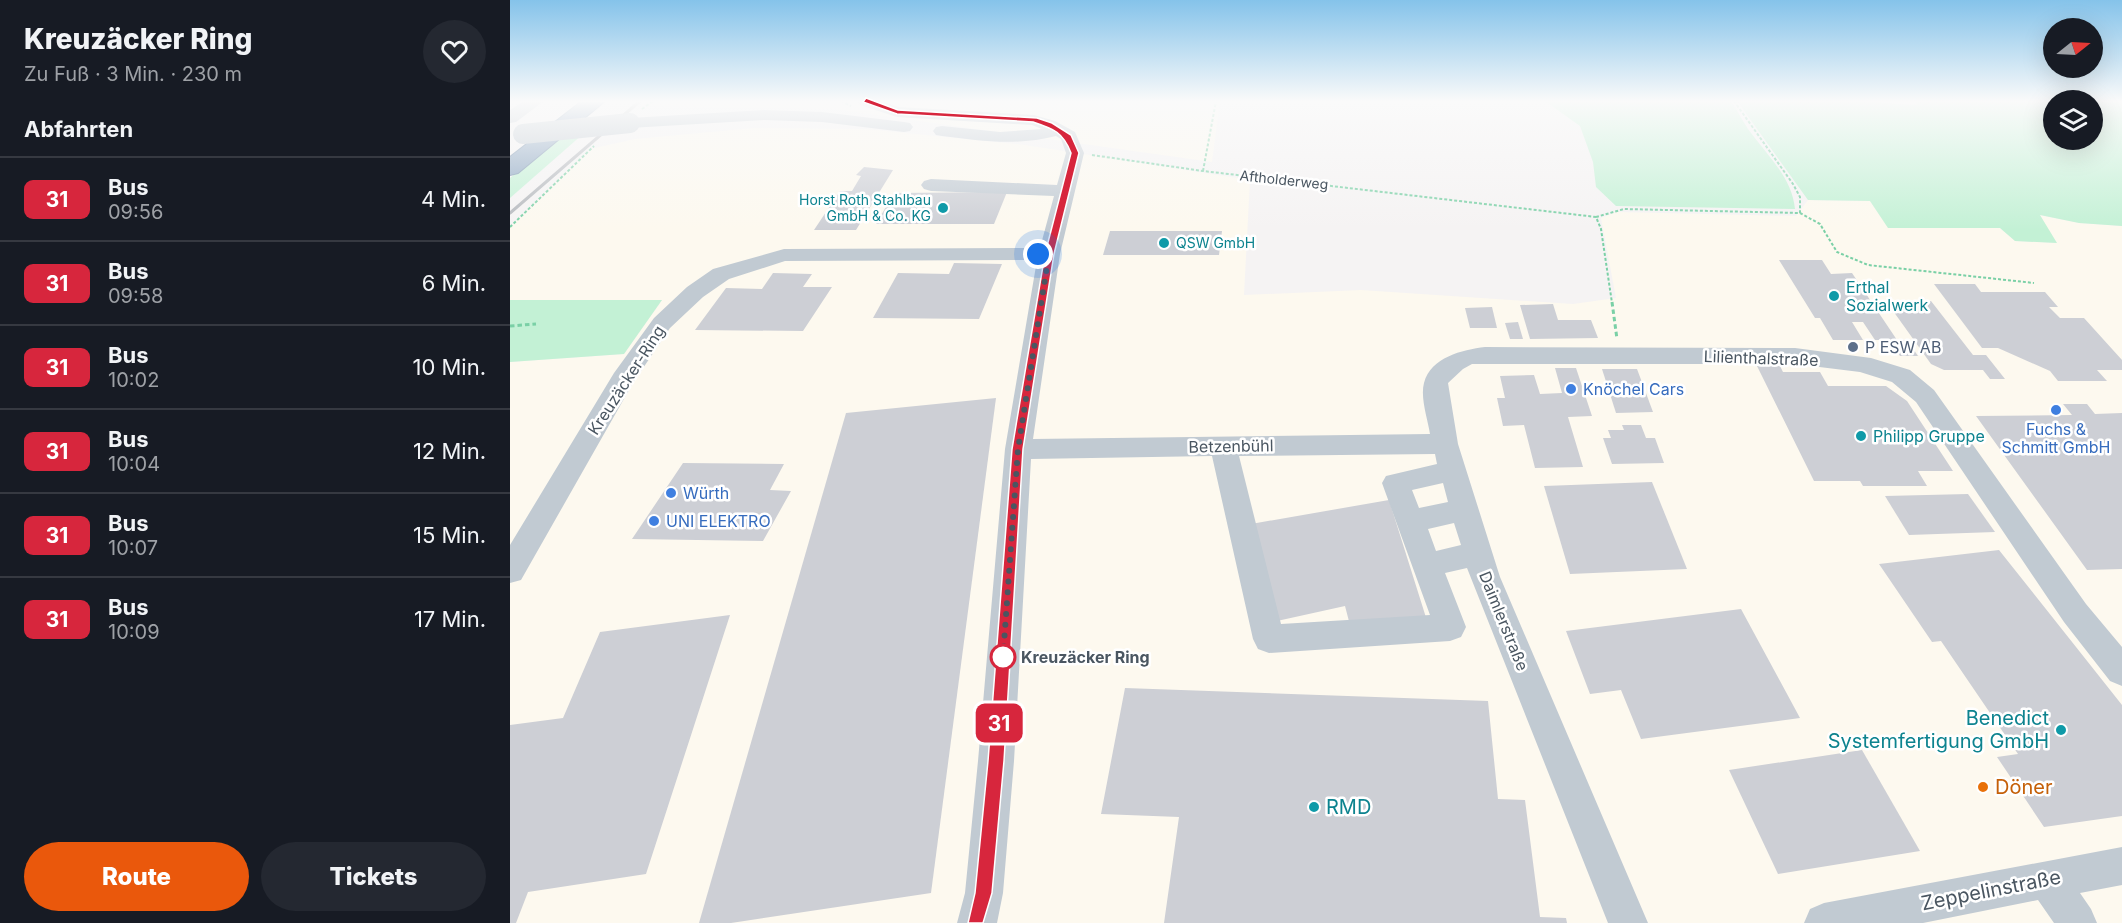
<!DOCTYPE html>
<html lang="de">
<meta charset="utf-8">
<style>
body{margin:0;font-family:Inter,sans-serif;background:#242831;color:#f1f3f6;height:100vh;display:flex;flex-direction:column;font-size:22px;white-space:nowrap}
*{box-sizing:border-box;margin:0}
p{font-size:20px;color:#9ea1a6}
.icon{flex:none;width:33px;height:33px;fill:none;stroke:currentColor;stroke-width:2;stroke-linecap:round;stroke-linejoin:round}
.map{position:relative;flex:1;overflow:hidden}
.sheet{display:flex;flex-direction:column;background:#171b24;width:510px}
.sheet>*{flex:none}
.badge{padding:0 12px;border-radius:9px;font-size:21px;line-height:39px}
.needle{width:39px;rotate:72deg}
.tools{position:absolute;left:1533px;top:18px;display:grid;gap:12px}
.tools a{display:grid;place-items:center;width:60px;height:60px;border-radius:50%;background:#171b24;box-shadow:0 6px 24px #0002;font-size:30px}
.you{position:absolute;width:30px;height:30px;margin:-15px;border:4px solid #fff;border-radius:50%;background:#1a73e8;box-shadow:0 0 0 9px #1a73e833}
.map>.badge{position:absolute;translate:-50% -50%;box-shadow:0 0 0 3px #fff}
h2{padding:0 24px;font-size:22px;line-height:54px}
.round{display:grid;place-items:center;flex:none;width:63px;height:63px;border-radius:32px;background:#242831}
.overview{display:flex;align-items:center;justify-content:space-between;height:102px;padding:0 24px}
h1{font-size:28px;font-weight:800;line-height:45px}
.button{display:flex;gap:12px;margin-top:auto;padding:12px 24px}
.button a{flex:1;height:69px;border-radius:36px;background:#ea580c;color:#fff;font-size:24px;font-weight:800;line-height:69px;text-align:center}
.button a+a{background:#242831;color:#f1f3f6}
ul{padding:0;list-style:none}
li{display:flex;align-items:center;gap:18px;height:84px;padding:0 24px;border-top:2px solid #363941}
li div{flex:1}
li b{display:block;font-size:22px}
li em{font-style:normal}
li .badge{min-width:66px;font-weight:700;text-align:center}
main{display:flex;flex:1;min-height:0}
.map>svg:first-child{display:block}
.commercial{fill:#fdf9ef}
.green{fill:#c3f1d5}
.building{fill:#cdcfd5}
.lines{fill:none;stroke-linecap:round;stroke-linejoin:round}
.highway-casing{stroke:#7690ad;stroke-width:2}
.path-far1{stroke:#7ad0a6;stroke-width:2;stroke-dasharray:3 2;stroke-linecap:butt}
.path{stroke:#7ad0a6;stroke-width:3;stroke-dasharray:4.5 3;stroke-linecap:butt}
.minor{fill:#c1cad2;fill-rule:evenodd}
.highway{fill:#8ba5c1;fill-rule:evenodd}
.rail{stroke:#b5b8bd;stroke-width:3}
.minor-bridge{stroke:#c1cad2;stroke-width:20}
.line{fill:#d7263d;stroke:#fff;stroke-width:1.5}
.walk{stroke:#4a5661;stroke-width:6;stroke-dasharray:0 10.8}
.culture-dot{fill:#0f9aa8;stroke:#fff;stroke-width:2}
.service-dot{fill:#5c6f8a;stroke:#fff;stroke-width:2}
.shop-dot{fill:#3f7fe0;stroke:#fff;stroke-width:2}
.stop-dot{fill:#fff;stroke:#d7263d;stroke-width:3}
.food-dot{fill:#e8710a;stroke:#fff;stroke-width:2}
.labels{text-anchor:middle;stroke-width:5;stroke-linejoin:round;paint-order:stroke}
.far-street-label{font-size:14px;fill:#4a5661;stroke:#fff}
.far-culture-label{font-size:14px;fill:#0d838f;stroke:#fff;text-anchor:end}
.culture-label{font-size:16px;fill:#0d838f;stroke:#fff;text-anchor:start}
.service-label{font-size:16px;fill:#4e5e75;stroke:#fff;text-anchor:start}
.street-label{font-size:16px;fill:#4a5661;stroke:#fff}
.shop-label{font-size:16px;fill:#366cbe;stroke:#fff;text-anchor:start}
.stop-label{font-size:16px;font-weight:bold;fill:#4a5661;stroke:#fff;text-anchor:start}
.near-culture-label{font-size:20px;fill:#0d838f;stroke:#fff;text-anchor:end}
.near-food-label{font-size:20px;fill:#c56008;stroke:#fff;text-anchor:start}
.near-street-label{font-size:20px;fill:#4a5661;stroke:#fff}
</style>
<main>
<section class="sheet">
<div class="overview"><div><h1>Kreuzäcker Ring</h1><p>Zu Fuß · 3 Min. · 230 m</p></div><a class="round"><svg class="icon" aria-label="heart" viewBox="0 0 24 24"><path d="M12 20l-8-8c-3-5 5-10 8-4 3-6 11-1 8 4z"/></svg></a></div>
<h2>Abfahrten</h2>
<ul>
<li><span class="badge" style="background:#d7263d;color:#fff">31</span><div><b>Bus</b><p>09:56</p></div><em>4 Min.</em></li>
<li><span class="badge" style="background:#d7263d;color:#fff">31</span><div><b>Bus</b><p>09:58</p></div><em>6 Min.</em></li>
<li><span class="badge" style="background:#d7263d;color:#fff">31</span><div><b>Bus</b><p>10:02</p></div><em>10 Min.</em></li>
<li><span class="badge" style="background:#d7263d;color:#fff">31</span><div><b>Bus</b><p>10:04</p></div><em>12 Min.</em></li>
<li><span class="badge" style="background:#d7263d;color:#fff">31</span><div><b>Bus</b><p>10:07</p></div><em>15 Min.</em></li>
<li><span class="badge" style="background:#d7263d;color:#fff">31</span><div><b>Bus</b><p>10:09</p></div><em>17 Min.</em></li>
</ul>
<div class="button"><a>Route</a><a>Tickets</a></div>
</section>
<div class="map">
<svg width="1612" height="923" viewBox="0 0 1612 923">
<rect width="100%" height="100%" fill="#f5f3f3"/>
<g class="commercial">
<polygon points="137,101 710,101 702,162 323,109 130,106"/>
<polygon points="244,128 356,129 515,145 740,180 734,295 851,290 1063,304 1106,298 1091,218 1107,212 1286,216 1298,200 1360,201 1379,228 1490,228 1505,241 1546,243 1529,215 1569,223 1612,226 1612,923 0,923 0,362 114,354 152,300 0,300 0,227 80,149 125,139"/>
</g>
<g class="green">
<path d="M1035 101H1221C1227 110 1232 120 1238 129 1256 154 1282 177 1285 209L1106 206 1086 187 1083 162 1070 126Z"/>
<polygon points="1227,101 1343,101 1407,105 1405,101 1543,101 1544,140 1582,140 1583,101 1612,101 1612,226 1569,223 1530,215 1547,243 1505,241 1490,228 1378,228 1360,201 1298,200"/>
<polygon points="73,134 0,198 0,178 51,135"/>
<polygon points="0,300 152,300 114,354 0,362"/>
</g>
<g class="building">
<polygon points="354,167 383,170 346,230 304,230 330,191 342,191 351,176 346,175"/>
<polygon points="497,192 484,224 366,224 384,193"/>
<polygon points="600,231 712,231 709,255 593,255"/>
<polygon points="1269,260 1312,260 1321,274 1342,273 1387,340 1397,340 1408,356 1390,356 1379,340 1365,340 1353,322 1342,322 1353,340 1323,340 1310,318 1305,318"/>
<polygon points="444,263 492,264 469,319 363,318 388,273 439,274"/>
<polygon points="263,273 302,274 293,287 322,287 293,331 185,330 216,288 252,289"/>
<polygon points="1424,284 1465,284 1471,292 1535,292 1548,307 1539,307 1550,318 1574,318 1612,360 1612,370 1587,370 1597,381 1548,381 1540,371 1488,348 1472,348"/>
<polygon points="1376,301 1421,301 1463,355 1476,355 1495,379 1480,379 1473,370 1434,370 1421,364"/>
<polygon points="1043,304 1048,320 1081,320 1088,338 1020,339 1010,305"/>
<polygon points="982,307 987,328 960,328 955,308"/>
<polygon points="1008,322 1013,339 1000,339 995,323"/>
<polygon points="1247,366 1270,366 1273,372 1310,372 1318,386 1376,386 1397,401 1443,471 1408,471 1417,486 1353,486 1350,481 1304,481"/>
<polygon points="1045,368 1066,368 1082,416 1058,417 1073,467 1025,468 1014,425 993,426 987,398 995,398 990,376 1024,375 1030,394 1052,393"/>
<polygon points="1092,369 1127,369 1143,412 1106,413"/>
<polygon points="486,398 421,893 221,923 189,923 336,413"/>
<polygon points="1553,404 1577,404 1585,414 1612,413 1612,569 1577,570 1466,416 1562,415"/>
<polygon points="1112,425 1131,425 1136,438 1145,438 1154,463 1102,464 1093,438 1101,438 1098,430 1114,430"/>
<polygon points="173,463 274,464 260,490 281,491 253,541 122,539"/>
<polygon points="1142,482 1177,569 1060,574 1034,486"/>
<polygon points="1458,494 1485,532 1399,535 1375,496"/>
<polygon points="879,500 919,627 841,629 835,606 767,621 741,524"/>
<polygon points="1489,550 1612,705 1612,816 1534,827 1487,757 1508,754 1431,641 1422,642 1369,564"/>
<polygon points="1231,609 1290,718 1131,739 1111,690 1080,694 1056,631"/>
<polygon points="220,615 136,874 18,892 6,923 0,923 0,725 53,718 90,632"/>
<polygon points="615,688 978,701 988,799 1015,800 1030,917 1056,918 1057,923 654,923 669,817 591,814"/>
<polygon points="1352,750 1410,851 1268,874 1219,770"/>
</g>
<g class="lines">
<g class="highway-casing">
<polygon id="highway" points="72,101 95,101 8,173 0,175 0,157"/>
</g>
<g class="path-far1">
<polyline points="331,101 341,106"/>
<polyline points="132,109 143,101"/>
<polyline points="582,155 693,171 1086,217 1091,229 1102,303"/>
<polyline points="693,171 706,101"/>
<polyline points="1290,213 1310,224 1327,252 1358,265 1524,283"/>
<polyline points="1086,217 1114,209 1290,213 1290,197 1283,184 1224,101"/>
<polyline points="0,227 84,146"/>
</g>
<g class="path">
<polyline points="1102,302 1107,339"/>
<polyline points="0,326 26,324"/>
</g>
<g class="minor">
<polygon points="14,101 34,101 6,122 0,123 0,110"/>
<path d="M347 101H371L389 107 524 115 545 121 565 132 574 153 550 254 523 439 920 434C918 420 910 398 914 383 921 357 952 350 975 347L1285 348 1361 358 1400 370 1424 390 1576 604 1612 647V686L1600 681 1554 622 1406 402 1382 382 1350 372 1285 364H962L953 369 938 383 948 444 990 577 1138 923H1098L957 568 935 573 956 627 951 637 940 641 759 653 748 649 743 639 702 456 521 459 504 761 493 893 487 923H447L455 893 468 761 495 449 527 260 275 261 219 279 193 297 160 328 123 383 11 580 0 583V545L104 373 144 318 177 287 203 269 274 249 530 248 544 196 421 191 414 189 411 185 414 181 421 179 547 185 556 153 551 139 546 136C507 146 471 141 432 136L426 135 423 131 426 127 432 126 490 132 532 129 522 125 387 117 350 105ZM925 454 927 464 876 476 872 483 920 615 771 624 729 456ZM933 483 938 502 909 508 902 490ZM944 523 951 545 926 551 918 529Z"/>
<polygon points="254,110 312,112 394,122 400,123 403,127 400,131 394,132 312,122 254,120 120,128 114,127 111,123 114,119 120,118"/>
<polygon points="1612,847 1612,885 1570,893 1581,909 1587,923 1544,923 1528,900 1413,923 1294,923 1300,909 1314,903"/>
</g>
<use href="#highway" class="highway"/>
<polyline class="rail" points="0,213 130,101"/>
<polyline class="minor-bridge" points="13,134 120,123"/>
</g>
<linearGradient id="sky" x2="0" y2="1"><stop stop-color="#85c3ea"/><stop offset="0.44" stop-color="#fafafa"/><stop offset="1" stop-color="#fafafa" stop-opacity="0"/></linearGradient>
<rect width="1612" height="230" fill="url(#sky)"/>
<path class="line" d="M356 98 388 110 527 118 542 123 561 135 569 153 544 254 513 449 494 761 482 893 473 923H458L465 893 478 761 502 449 535 254 561 153C553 132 544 129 523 122L387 114 353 102Z"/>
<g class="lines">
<polyline class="walk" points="493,657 508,449 539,254 528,254"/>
</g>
<g class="culture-dot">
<circle cx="433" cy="208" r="6"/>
<circle cx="654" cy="243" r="6"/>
<circle cx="1324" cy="296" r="6"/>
<circle cx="1351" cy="436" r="6"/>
<circle cx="1551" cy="730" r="6"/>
<circle cx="804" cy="807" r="6"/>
</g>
<circle class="service-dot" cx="1343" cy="347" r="6"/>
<g class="shop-dot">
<circle cx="1061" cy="389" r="6"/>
<circle cx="1546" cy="410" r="6"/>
<circle cx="161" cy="493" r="6"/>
<circle cx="144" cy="521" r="6"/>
</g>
<circle class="stop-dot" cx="493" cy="657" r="12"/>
<circle class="food-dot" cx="1473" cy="787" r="6"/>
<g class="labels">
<g class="far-street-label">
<text transform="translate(774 180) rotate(6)" y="5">Aftholderweg</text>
</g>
<g class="far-culture-label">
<text x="421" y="205">Horst Roth Stahlbau<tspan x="421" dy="16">GmbH &amp; Co. KG</tspan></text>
<text x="666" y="248" text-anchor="start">QSW GmbH</text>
</g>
<g class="culture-label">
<text x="1336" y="293">Erthal<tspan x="1336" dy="18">Sozialwerk</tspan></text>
<text x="1363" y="442">Philipp Gruppe</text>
</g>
<g class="service-label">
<text x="1355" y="353">P ESW AB</text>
</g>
<g class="street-label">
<text transform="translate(1251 358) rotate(2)" y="6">Lilienthalstraße</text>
<text transform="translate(116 380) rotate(-57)" y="6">Kreuzäcker-Ring</text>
<text transform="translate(721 446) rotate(-1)" y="6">Betzenbühl</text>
<text transform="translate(994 621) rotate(68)" y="6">Daimlerstraße</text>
</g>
<g class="shop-label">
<text x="1073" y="395">Knöchel Cars</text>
<text x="1546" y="435" text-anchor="middle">Fuchs &amp;<tspan x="1546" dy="18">Schmitt GmbH</tspan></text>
<text x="173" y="499">Würth</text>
<text x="156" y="527">UNI ELEKTRO</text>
</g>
<g class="stop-label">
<text x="511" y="663">Kreuzäcker Ring</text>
</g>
<g class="near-culture-label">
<text x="1539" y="725">Benedict<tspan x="1539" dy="23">Systemfertigung GmbH</tspan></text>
<text x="816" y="814" text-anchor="start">RMD</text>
</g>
<g class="near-food-label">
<text x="1485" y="794">Döner</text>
</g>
<g class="near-street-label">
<text transform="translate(1481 890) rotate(-11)" y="7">Zeppelinstraße</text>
</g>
</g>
</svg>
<div class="tools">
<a><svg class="needle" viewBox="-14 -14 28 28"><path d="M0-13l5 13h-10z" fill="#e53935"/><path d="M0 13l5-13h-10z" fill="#9ea1a6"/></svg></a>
<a><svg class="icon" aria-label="layers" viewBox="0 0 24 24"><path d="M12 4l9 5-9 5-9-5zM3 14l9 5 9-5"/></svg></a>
</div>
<div class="you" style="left:528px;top:254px"></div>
<b class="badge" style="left:489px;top:723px;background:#d7263d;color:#fff">31</b>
</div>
</main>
